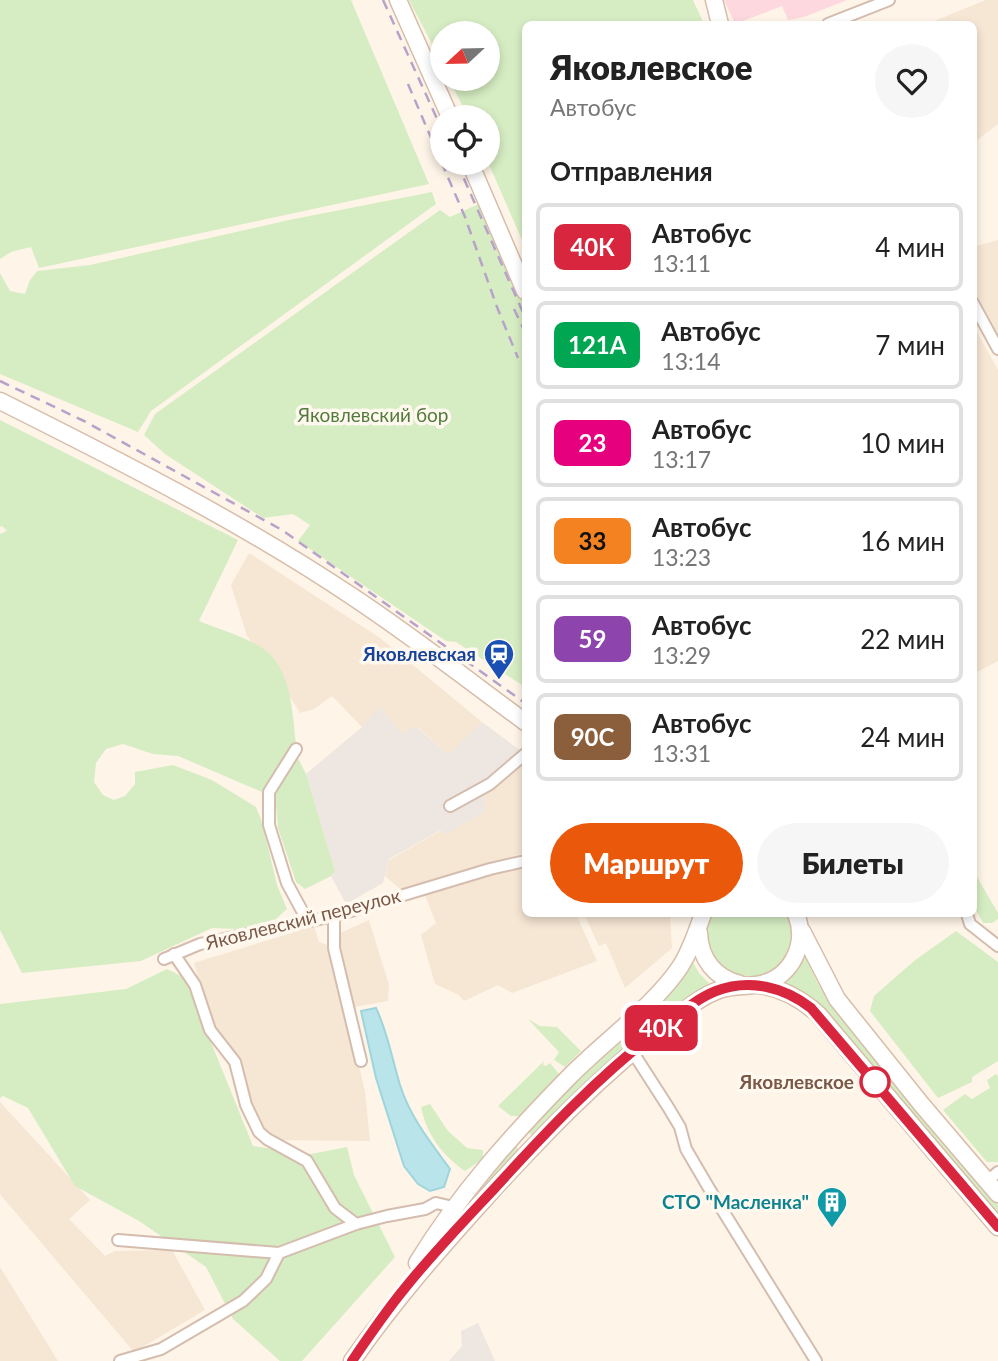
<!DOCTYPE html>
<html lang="ru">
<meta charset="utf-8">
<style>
body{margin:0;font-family:Lato,sans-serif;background:#f6f6f6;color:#222;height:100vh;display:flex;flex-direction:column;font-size:26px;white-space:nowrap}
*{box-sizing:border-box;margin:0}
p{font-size:23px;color:#767676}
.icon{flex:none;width:38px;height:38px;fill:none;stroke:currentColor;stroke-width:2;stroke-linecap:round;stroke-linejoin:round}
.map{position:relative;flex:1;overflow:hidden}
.details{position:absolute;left:522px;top:21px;width:455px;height:896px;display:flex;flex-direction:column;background:#fff;border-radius:10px;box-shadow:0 4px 10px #0003}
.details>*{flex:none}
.badge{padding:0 14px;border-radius:10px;font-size:24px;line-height:46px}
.needle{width:46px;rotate:248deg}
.tools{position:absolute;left:430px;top:21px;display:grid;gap:14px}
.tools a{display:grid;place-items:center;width:70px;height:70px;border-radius:50%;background:#fff;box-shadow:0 4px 10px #0003;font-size:35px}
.map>.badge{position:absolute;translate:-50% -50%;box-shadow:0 0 0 4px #fff}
h2{padding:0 28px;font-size:26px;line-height:63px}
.round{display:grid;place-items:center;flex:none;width:74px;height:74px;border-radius:37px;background:#f6f6f6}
.overview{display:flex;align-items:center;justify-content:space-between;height:119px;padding:0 28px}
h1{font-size:33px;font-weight:800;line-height:52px}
.action{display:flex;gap:14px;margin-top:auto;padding:14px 28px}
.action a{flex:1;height:80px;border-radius:42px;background:#ea580c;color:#fff;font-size:28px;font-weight:800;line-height:80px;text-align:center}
.action a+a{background:#f6f6f6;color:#222}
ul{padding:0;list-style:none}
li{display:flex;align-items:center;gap:21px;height:88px;margin:0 14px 10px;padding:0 14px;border:4px solid #e0e0e0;border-radius:10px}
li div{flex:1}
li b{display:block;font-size:26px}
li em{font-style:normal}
li .badge{min-width:77px;font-weight:700;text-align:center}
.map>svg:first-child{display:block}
.residential{fill:#f6e6d4}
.industrial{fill:#eee7e1}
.medical{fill:#fdd9df}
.green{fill:#d6edc3}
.water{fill:#b9e4ea;stroke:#9ed5dd;stroke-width:2}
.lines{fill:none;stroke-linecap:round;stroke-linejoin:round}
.street-casing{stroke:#d4bdae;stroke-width:14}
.secondary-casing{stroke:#d7bdaa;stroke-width:19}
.street{stroke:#fff;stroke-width:10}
.secondary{stroke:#fff;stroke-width:16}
.rail{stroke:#b7a3ca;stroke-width:2.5;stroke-dasharray:10 7;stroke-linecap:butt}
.line-casing{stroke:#fff;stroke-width:16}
.line{stroke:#d7263d;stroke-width:10}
.stop-dot{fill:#fff;stroke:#d7263d;stroke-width:3.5}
.labels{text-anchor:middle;stroke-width:7;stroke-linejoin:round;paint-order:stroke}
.park-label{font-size:19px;fill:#517b3c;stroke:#fff8ef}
.transit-label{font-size:19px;font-weight:bold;fill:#164399;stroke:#fff8ef;text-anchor:end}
.street-label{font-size:19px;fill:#7a5848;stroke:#fff8ef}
.stop-label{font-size:19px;font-weight:bold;fill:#7a5848;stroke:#fff8ef;text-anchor:end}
.culture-label{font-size:19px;font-weight:bold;fill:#0d838f;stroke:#fff8ef;text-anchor:end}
</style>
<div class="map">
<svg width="998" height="1361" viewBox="0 0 998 1361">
<rect width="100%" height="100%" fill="#fef4e7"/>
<g class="residential">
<polygon points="986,0 998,0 998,124 973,143 973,24 927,24"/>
<polygon points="998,240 998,343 973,297 973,247"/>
<polygon points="973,325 998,370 998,661 973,674"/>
<polygon points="249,553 380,638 482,722 448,755 418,727 401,733 379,708 362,727 332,696 314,709 300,713 274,671 247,636 231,585"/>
<polygon points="525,758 524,853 418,888 399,888 385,876 389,860 442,830 484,796"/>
<polygon points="525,865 525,914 576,914 597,961 512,993 498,985 464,1001 459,995 435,984 421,935 436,923 425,895"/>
<polygon points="584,914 670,914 672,948 625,988 606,943 599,946"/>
<polygon points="369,920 389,985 388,1001 354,1007 338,934"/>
<polygon points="314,926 319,942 330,946 365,1091 370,1141 274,1140 249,1106 237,1058 214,1029 194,963"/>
<polygon points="0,1102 90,1200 69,1219 105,1256 115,1251 172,1250 205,1310 134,1352 0,1194"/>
<polygon points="0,1267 58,1361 0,1361"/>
</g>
<g class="industrial">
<polygon points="379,707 401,733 417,727 448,755 482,722 525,754 525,758 484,796 484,812 446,834 441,830 389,859 383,883 346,904 331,876 335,871 306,774 362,727"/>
<polygon points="478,1323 495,1361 449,1361 462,1346 461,1331"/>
</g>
<polygon class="medical" points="724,0 847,0 804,17 788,20 782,6 735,24"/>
<g class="green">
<polygon points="0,0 351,0 429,184 39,268 31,247 11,252 0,259"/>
<polygon points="409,0 693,0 704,24 525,24 525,247 488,162 488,117 468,117 449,79 488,79 488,33 443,33 443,65"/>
<polygon points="432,192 436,204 151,411 138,432 0,374 0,273 10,291 25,294 30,280 37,271 90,265 289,220"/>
<polygon points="481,203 525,306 525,687 456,642 446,641 298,541 310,525 293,514 263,518 165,454 144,435 155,414 440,210 450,217"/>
<path d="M0 420 238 540 199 621C218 629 241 635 259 646 292 665 292 711 296 744L262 792 178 756 153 754 123 744 106 749 96 763 94 782 103 795 114 800 125 796 135 784V772L173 765 212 780 256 807 262 822 277 885 287 909 276 919 237 929 212 928 141 961 22 973 0 930V534L7 531 2 526 0 527Z"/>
<polygon points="297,756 306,774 335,871 331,876 305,889 296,882 278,828 275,792"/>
<polygon points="973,870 998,913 998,919 992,923 983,923 973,904"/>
<path d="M712 914H787C794 926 794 938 789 951 769 1004 685 969 712 914Z"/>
<polygon points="956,931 998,962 998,1061 972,1077 972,1082 938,1098 870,1011 874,996 914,961"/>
<polygon points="805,956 817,982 837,1013 998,1205 998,1216 823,1009 808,996 783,983 796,972"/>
<polygon points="691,959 699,973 711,985 695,994 533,1136 529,1133 529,1127"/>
<polygon points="167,969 185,978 253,1146 311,1154 347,1147 354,1175 395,1257 302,1361 280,1361 233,1319 206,1267 139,1221 75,1186 28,1108 3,1096 0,1098 0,1004 126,989"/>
<polygon points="528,1019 540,1026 557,1027 581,1051 565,1067 554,1060 559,1052"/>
<polygon points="544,1061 543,1065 546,1066 550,1063 559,1074 519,1116 511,1116 498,1106"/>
<polygon points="996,1074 998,1076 998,1162 987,1162 943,1110 965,1094 972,1099 990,1088 987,1080"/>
<path d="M430 1104 448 1131 467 1148 483 1150V1159L465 1171C442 1155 427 1135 421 1107Z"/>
<polygon points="515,1145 520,1151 446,1234 452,1216"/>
</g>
<path class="water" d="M376 1008C388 1033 392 1059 400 1085 410 1117 431 1143 450 1169L444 1187 430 1191 418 1184 404 1166 376 1078 361 1011Z"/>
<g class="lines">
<g class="street-casing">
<g id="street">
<polyline points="828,24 889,0"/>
<polyline points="973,303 998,349"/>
<polyline points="296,749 269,792 269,825 287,883 307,920"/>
<polyline points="450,806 490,784 525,754"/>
<polyline points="967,914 970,924 998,946"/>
<polyline points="334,916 334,948 361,1061"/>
<polyline points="174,954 195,985 210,1030 235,1062 246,1105 259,1132 267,1139 307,1161 335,1208 356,1224"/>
<polyline points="164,959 200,944 334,916 490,869 525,861"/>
<polyline points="632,1051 668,1107 680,1127 686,1149 710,1190 816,1361"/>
<polyline points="987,1181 998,1172"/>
<polyline points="118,1240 279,1253"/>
<polyline points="120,1361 161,1349 243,1301 266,1279 279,1253 356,1224 387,1216 425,1209 436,1203 453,1207"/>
</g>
</g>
<g class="secondary-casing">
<g id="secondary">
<polyline points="398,0 450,117"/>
<polyline points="714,0 720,24"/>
<polyline points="470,163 525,291"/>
<path d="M0 401C120 461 241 522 353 597 412 636 468 680 525 722"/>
<polyline points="802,931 837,999 922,1105 998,1194"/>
<path d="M699 933C700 959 715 978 740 984"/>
<path d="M759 985C781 988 801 999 818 1014L998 1227"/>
<path d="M417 1263C459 1194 513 1134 569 1077 603 1042 654 1006 680 967 691 950 696 933 703 914"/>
<path d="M352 1361C394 1301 441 1247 490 1193 545 1133 601 1075 666 1025 683 1012 699 997 719 990 733 985 747 987 761 984 792 977 808 943 796 914"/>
</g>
</g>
<use href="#street" class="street"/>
<use href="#secondary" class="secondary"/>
<g class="rail">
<polyline points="383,0 443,132"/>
<polyline points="408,84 465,217 497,307 518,358"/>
<polyline points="457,163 525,317"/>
<polyline points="514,309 525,332"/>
<polyline points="0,381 84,421 282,530 525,703"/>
</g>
</g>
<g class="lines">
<g class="line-casing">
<path id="line" d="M352 1361C369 1336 386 1311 405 1288 433 1253 464 1221 494 1189 545 1133 596 1079 655 1033 674 1019 693 1000 716 991 749 978 784 987 811 1008L998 1227"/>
</g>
<use href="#line" class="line"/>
</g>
<defs>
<g id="station-pin" transform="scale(1.575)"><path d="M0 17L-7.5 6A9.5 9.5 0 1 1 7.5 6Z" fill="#1a4fb4" stroke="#fff8ef"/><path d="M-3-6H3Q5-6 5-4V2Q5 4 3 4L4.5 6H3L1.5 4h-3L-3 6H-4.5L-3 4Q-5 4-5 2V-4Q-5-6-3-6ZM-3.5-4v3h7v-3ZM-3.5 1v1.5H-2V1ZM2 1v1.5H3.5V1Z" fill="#fff"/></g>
<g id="building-pin" transform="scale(1.575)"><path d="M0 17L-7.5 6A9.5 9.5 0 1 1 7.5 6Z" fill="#0f9aa8" stroke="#fff8ef"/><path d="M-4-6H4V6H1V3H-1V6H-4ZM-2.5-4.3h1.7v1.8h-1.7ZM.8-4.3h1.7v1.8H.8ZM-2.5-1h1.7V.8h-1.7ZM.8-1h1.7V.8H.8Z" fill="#fff"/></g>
</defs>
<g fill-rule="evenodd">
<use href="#station-pin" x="499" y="654"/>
<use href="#building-pin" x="832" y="1202"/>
</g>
<circle class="stop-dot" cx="875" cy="1082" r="14"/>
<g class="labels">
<g class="park-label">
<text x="373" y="422">Яковлевский бор</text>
</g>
<g class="transit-label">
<text x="476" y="661">Яковлевская</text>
</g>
<g class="street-label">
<text transform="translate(303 919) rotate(-14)" y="7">Яковлевский переулок</text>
</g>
<g class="stop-label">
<text x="854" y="1089">Яковлевское</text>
</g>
<g class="culture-label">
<text x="809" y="1209">СТО "Масленка"</text>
</g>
</g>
</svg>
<div class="tools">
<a><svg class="needle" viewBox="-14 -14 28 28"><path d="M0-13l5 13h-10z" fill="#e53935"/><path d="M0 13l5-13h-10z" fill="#767676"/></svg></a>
<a><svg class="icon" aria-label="locate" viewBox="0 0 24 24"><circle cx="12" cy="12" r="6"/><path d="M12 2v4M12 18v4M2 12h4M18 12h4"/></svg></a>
</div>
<b class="badge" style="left:661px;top:1028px;background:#d7263d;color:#fff">40К</b>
<section class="details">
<div class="overview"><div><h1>Яковлевское</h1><p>Автобус</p></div><a class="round"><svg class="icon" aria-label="heart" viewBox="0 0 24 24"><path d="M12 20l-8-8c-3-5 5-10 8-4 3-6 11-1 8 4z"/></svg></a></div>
<h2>Отправления</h2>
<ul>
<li><span class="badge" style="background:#d7263d;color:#fff">40К</span><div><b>Автобус</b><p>13:11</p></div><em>4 мин</em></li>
<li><span class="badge" style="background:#00a651;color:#fff">121А</span><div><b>Автобус</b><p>13:14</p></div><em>7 мин</em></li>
<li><span class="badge" style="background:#e6007e;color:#fff">23</span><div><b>Автобус</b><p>13:17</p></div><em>10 мин</em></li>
<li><span class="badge" style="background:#f58220;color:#111">33</span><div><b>Автобус</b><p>13:23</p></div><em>16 мин</em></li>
<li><span class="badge" style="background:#8e44ad;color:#fff">59</span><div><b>Автобус</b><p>13:29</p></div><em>22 мин</em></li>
<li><span class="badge" style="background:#8b5e3c;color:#fff">90С</span><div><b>Автобус</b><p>13:31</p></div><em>24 мин</em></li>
</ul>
<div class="action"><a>Маршрут</a><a>Билеты</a></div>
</section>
</div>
